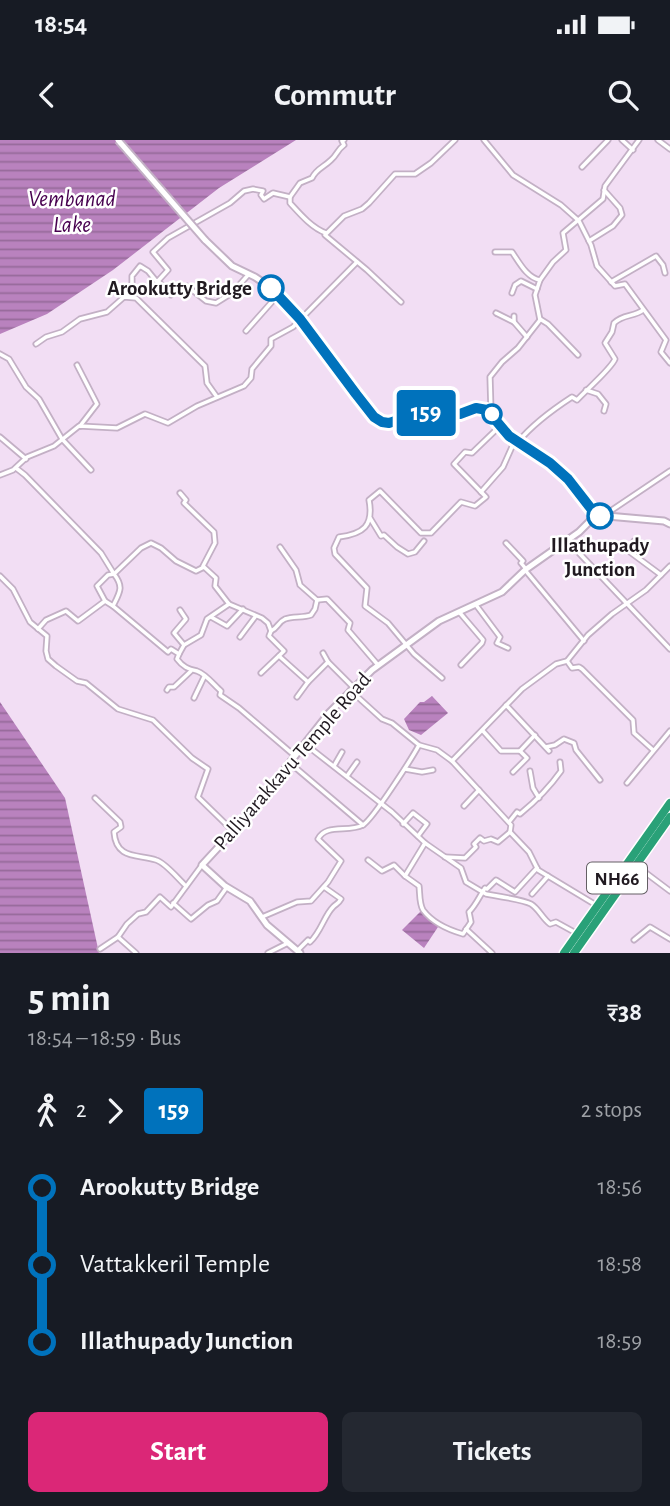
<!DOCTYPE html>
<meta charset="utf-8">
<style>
body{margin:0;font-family:"Alegreya Sans",sans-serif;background:#242831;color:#f1f3f6;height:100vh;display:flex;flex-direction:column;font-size:26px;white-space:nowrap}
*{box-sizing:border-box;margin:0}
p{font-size:23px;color:#9ea1a6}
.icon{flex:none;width:38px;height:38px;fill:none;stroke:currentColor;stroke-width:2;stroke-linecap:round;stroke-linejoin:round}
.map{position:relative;height:813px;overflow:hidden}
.side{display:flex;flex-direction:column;background:#171b24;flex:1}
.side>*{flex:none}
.badge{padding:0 14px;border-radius:5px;font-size:24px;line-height:46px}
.map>.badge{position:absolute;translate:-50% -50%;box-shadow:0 0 0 4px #fff}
.legs{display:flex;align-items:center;gap:10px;height:77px;padding:0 28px;font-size:23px}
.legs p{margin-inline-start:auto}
.head{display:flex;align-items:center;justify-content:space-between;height:119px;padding:0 28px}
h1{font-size:38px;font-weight:700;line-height:52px}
.button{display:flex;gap:14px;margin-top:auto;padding:14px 28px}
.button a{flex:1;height:80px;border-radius:10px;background:#db2777;color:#fff;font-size:28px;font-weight:700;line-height:80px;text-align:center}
.button a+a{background:#242831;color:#f1f3f6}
ul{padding:0 28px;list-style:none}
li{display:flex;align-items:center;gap:24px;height:77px;font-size:26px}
li i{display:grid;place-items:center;width:10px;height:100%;margin:0 9px;background:currentColor}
li i::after{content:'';width:18px;height:18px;margin:-9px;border:5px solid;border-radius:50%;background:#171b24}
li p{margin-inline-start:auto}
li:first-child i{background:linear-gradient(#0000 50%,currentColor 0)}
li:last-child i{background:linear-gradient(currentColor 50%,#0000 0)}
.status{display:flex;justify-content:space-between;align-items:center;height:49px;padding:0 35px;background:#171b24;direction:ltr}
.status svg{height:19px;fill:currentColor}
header{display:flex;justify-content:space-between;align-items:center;height:91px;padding:0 28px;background:#171b24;font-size:32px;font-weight:700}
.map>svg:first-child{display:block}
.water{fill:url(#water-rules)}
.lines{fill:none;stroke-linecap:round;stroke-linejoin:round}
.street-casing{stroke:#c3b0c5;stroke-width:7}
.secondary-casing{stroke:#c3b0c5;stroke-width:9}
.highway-casing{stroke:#fff;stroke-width:11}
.street{stroke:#fff;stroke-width:3.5}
.secondary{stroke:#fff;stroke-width:5}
.highway{stroke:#29a178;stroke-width:8}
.secondary-bridge-casing{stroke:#c3b0c5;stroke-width:9;stroke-linecap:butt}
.secondary-bridge{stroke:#fff;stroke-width:5}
.line-1-casing{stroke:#fff;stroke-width:16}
.line-1{stroke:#0072bc;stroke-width:10}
.stop-1-dot{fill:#fff;stroke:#0072bc;stroke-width:3.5}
.labels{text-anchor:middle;stroke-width:5;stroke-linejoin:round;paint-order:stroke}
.shield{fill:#fff;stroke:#645f64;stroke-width:2}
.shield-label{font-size:19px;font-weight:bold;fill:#211a21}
.stop-label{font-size:21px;font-weight:bold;fill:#211a21;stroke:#fff;text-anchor:end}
.street-label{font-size:21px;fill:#211a21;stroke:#fff}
.water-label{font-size:23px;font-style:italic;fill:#47004f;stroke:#fff}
</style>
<div class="status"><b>18:54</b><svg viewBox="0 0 49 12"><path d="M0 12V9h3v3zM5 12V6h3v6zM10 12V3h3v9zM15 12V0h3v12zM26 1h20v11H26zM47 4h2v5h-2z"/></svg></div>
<header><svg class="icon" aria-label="back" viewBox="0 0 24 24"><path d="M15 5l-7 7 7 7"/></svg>Commutr<svg class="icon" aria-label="search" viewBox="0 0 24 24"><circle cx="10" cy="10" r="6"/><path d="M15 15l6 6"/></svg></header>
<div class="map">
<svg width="670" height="813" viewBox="0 0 670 813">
<defs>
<pattern id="water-rules" width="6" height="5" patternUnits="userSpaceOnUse" patternTransform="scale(1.75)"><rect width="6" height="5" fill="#b982be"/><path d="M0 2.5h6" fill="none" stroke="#966a9a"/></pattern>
</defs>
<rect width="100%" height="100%" fill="#f2def4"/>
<g class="water">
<polygon points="0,0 296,0 219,48 113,130 47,174 0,194"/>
<polygon points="432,556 448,573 421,595 409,590 404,579 420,562 424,562"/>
<polygon points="0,562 65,658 99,813 0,813"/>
<polygon points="421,771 438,787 424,808 402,790"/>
</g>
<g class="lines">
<g class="street-casing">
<g id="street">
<polyline points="484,0 513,35 561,65 579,81 591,105 597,126 615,146 625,144 666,200 661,212 670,223"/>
<polyline points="622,0 633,10"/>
<polyline points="658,0 670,9"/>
<polyline points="582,27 608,0"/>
<path d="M290 57 300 43 312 38C316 29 324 27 331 20 337 15 337 10 344 5L342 1 344 0"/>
<polyline points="589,101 613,86 622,75 620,68 604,50"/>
<path d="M495 112H512C519 122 527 138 540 140"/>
<polyline points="158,141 171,155 187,146 206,161 216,163 232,153 249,134"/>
<polyline points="611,142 656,116 663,125 665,133"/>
<polyline points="512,153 515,145 521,141 537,149"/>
<path d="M124 157 132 146V136L140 126 148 131 157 142 168 130 153 112 168 98 230 63 244 51 253 49 263 51 261 55 264 59 273 53 290 57V63C300 74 312 88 326 93"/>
<polyline points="401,162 367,130 325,95 344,76 362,69 369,63 395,34 415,34 431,23 455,0"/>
<polyline points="496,173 514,182"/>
<polyline points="514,176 514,182 527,197"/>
<polyline points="540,179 548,184 578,215"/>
<polyline points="246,191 278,155"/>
<polyline points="36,204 46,197 62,192 80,179 107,172 124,157 136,158 205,226 207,243 217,257"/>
<polyline points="0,214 9,219 26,247 39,259 62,299 91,330"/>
<polyline points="77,225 97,264 80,286"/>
<polyline points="586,250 598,254 606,264 604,271"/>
<polyline points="491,272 490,237 502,222 518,208 540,180 535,155 540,140 553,122 566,110 563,93 603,59 605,46 639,0"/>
<polyline points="0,297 26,319"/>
<path d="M518 302C533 284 552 270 572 257L577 260C586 250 611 229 615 219L605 203 612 192 614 183C623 174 634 177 643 170"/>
<polyline points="16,328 25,335 101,413 114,434 108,435 97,446 105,461 78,481 66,471 46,480 38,489"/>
<polyline points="0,335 13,330 27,317 54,306 79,286 117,288 145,274 168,283 197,266 244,246 251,238 252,229 271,206 271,199 293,187 357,122"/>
<polyline points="481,352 503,327 515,300"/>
<polyline points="180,353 186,360 184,363 214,392 215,403 203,426"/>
<polyline points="603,376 670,331"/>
<polyline points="370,378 381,396 384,395 397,407 408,414 415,412 424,401"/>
<polyline points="634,401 630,412 661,435"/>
<polyline points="506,403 523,421 521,423 526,429"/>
<polyline points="280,407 296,430 300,445 317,460 327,459 350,483 348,490 378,525"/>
<polyline points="579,413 670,509"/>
<polyline points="525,430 584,501"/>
<polyline points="0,436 13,449 30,482 47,496 46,511 48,519 56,526 77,541 86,543 118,569 153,580 192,618 208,629 198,657 233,691"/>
<path d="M105 461 113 466C120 452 124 447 114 434L141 408 151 403 161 408 176 421 196 431 204 427 216 438 215 446 229 464 262 478 268 483 271 491C278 488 278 482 285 479 293 476 303 478 311 475L315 469 317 460"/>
<polyline points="476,465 500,497 497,503 508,508"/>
<path d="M113 466 168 512 171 509 179 514 177 519C183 527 188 529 197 531 206 534 214 545 221 551L220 555 239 568 295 616"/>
<polyline points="180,470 186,479 174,493 184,505"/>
<polyline points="460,473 483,500 482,503 461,525"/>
<polyline points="211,477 227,486 243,469"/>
<polyline points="240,497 255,477"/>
<polyline points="323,513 328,522"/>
<polyline points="179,514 184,505 201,495 207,479 229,464"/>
<polyline points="279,516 308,542 328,522 353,547"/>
<polyline points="567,521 572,528 579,527 582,529 633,580 634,593 653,610"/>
<polyline points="261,533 284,511 269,496 271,491"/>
<path d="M442 538 414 514 388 483 365 466 367 448 335 414 334 408 339 397C363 394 374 386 369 360L380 351 421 393H431L461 362 475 366 486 357 454 324 465 312 472 313 500 286"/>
<polyline points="167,550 169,547 174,547 191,531"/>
<polyline points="350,550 382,579 392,583 419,605 437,610 452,621 511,685 510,692 529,712 538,730 596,765"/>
<polyline points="297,557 308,542"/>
<polyline points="194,558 204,537"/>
<polyline points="506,565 549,611"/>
<polyline points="483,591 501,611 520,611"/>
<polyline points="305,604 392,672 425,703"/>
<polyline points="546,607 555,605 564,599 574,603 576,610 600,640"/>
<polyline points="452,621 522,549 556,524 567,521 588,495 612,474 646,450 670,426"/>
<polyline points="290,623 363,685"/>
<polyline points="334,626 342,612"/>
<polyline points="405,629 422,632 433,630"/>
<polyline points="530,631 533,648 539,658"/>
<polyline points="513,632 527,618 520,611 535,595"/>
<polyline points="347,636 357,622"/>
<polyline points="627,643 670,591"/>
<path d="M95 658 120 682 121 687 114 692C116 720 138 714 156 720 166 723 178 739 186 746"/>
<polyline points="464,666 479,650"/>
<path d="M509 682 517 672 520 674C536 661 549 648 561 631L560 622"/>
<polyline points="403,684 413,673 427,684 418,696"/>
<polyline points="445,717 465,718 476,707 474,704 480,698 484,701 491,699 498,702 510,692"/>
<polyline points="368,720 382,731 394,725 405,736"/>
<polyline points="638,727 670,751"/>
<path d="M537 728 515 752 496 740 487 749 485 748C479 757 476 765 469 772L471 782 463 794C449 790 432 782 423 770 419 763 420 753 419 746L405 736 425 703 461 728 466 742 486 754C497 756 524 760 531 764 539 769 542 778 550 784L556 782 576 793"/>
<polyline points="532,754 548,736"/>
<polyline points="173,763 191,779 208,765 217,761 227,747"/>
<path d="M262 777 297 762 311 761 328 742 341 721 318 699C326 683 348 693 363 685 373 679 412 618 419 605"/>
<polyline points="466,789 492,813"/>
<polyline points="118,797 136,813"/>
<polyline points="634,800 650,787 670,799"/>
<polyline points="100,809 118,797 127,784 138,774 146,772 160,757 171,767 202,725"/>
<path d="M297 811 308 800 310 802C321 792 324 776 333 767 336 764 339 763 341 759L324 747"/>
<polyline points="268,813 288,803"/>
</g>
</g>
<g class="secondary-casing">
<g id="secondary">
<polyline points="205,100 232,126 255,137 270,147 300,179 356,254 381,282 389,283 420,273 460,274 476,268 487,270 509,296 550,323 568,339 596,375 664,381 670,384"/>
<polyline points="300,813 267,785 250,761 225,746 202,725 250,673 329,573 372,530 439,481 502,452 525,430 579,392 596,375"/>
</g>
</g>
<g class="highway-casing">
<g id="highway">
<polyline points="564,813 670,663"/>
<polyline points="574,813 670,677"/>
</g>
</g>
<use href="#street" class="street"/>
<use href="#secondary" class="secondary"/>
<use href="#highway" class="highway"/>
<g class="secondary-bridge-casing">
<polyline id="secondary-bridge" points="118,0 205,100"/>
</g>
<use href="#secondary-bridge" class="secondary-bridge"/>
</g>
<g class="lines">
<g class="line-1-casing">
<polyline id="line-1" points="271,148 300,179 356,254 374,277 382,282 389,283 420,273 460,274 476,268 487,270 509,296 550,323 568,339 596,375 600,376"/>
</g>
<use href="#line-1" class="line-1"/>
</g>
<g class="stop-1-dot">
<circle cx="271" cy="148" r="12"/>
<circle cx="492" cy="274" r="9"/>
<circle cx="600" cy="376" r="12"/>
</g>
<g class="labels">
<rect class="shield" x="587" y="722.5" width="60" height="31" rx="5"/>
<g class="shield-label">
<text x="617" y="745">NH66</text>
</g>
<g class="stop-label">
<text x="252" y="155">Arookutty Bridge</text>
<text x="600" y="412" text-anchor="middle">Illathupady<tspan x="600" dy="24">Junction</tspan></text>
</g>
<g class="street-label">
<text transform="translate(292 621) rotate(-49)" y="7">Palliyarakkavu Temple Road</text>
</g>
<g class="water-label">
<text x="72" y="66">Vembanad<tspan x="72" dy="26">Lake</tspan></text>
</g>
</g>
</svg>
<b class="badge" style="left:426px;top:273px;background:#0072bc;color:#fff">159</b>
</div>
<section class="side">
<div class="head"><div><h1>5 min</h1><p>18:54 – 18:59 · Bus</p></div><b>₹38</b></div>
<div class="legs"><svg class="icon" aria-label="walk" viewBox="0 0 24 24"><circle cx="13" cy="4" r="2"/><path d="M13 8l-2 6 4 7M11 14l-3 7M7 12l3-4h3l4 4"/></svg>2<svg class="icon" aria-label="forward" viewBox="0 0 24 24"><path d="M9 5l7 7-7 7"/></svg><b class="badge" style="background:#0072bc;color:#fff">159</b><p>2 stops</p></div>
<ul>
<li><i style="color:#0072bc"></i><b>Arookutty Bridge</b><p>18:56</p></li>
<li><i style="color:#0072bc"></i><span>Vattakkeril Temple</span><p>18:58</p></li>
<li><i style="color:#0072bc"></i><b>Illathupady Junction</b><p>18:59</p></li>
</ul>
<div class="button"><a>Start</a><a>Tickets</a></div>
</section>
